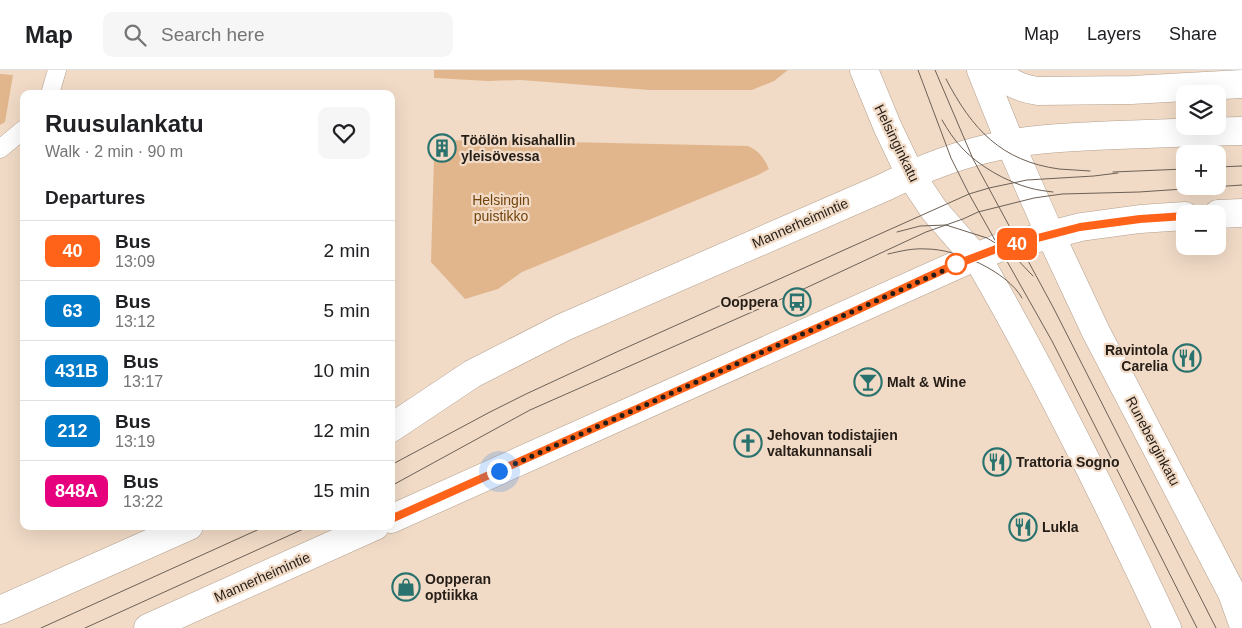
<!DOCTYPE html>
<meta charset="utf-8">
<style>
body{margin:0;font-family:Arial,sans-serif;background:#f6f6f6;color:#202124;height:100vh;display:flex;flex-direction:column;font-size:19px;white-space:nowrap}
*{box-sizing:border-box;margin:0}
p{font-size:16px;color:#757577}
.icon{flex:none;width:28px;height:28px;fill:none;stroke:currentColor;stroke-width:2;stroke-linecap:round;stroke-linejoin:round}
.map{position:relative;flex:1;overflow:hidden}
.details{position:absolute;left:20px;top:20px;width:375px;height:440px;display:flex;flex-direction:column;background:#fff;border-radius:10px;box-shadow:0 5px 20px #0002}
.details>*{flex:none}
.badge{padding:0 10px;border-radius:8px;font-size:18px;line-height:32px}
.controls{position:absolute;left:1176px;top:15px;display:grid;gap:10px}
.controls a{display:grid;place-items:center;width:50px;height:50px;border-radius:10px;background:#fff;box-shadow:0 5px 20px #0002;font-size:25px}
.you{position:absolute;width:25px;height:25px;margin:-12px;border:4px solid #fff;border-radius:50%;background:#1a73e8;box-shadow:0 0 0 8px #1a73e833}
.map>.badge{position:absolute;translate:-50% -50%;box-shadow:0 0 0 2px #fff}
h2{padding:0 25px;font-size:19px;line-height:45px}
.round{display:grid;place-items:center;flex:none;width:52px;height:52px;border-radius:10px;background:#f6f6f6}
.summary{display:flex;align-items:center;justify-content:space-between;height:85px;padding:0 25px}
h1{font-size:24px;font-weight:700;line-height:38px}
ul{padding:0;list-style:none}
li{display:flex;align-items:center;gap:15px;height:60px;padding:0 25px;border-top:1px solid #e0e0e0}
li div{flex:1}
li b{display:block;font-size:19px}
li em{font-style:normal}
li .badge{min-width:55px;font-weight:700;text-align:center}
header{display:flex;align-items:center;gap:30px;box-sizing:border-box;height:70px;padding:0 25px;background:#fff;border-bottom:1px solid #e0e0e0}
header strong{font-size:24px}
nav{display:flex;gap:28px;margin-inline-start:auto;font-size:18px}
.search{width:350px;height:45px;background:#f6f6f6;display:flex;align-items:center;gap:12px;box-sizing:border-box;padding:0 18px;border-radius:10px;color:#757577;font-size:19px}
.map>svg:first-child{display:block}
.green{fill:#e2b68d}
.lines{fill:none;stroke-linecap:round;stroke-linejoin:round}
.service-casing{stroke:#b39f8c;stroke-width:19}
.secondary-casing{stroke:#b39f8c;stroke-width:29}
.primary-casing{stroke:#b39f8c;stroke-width:29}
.service{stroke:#fff;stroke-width:18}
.secondary{stroke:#fff;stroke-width:28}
.primary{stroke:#fff;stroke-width:28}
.tram{stroke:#6d6055;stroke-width:1}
.line-casing{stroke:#fff;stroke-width:11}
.line{stroke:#ff6319;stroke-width:8}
.walk{stroke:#251d16;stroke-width:5;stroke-dasharray:0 9}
.stop-dot{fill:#fff;stroke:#ff6319;stroke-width:2.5}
.labels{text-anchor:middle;stroke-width:4.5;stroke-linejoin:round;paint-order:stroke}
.poi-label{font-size:14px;font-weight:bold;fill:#251d16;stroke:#f1dbc7;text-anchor:start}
.street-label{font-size:14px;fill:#251d16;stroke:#f1dbc7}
.park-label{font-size:14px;fill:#73440d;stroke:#f1dbc7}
</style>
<header>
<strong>Map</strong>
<div class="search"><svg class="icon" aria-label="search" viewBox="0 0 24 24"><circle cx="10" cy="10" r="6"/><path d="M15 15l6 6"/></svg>Search here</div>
<nav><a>Map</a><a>Layers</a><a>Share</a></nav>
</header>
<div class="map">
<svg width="1242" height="558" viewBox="0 0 1242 558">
<rect width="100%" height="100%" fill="#f1dbc7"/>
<g class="green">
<polygon points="434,0 788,0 774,11 752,20 649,20 521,10 488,11 434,8"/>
<polygon points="0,4 13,5 5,52 0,55"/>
<path d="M431 70 521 71 748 76C759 81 764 88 769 99L758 105 522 202 498 219 465 229 431 192 434 86H430Z"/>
</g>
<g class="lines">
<g class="service-casing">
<g id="service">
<polyline points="50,24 57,0"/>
<polyline points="0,79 24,59"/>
</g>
</g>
<g class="secondary-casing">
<g id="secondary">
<polyline points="1050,164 1096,262 1232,523 1242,551"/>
<path d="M975 187 981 194C1049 312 1109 435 1167 558"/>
</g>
</g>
<g class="primary-casing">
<g id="primary">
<polyline points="864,0 888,58 910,104 934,140 975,187"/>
<polyline points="981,0 1016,87 1050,164"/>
<path d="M996 0C1008 13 1020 18 1038 21L1131 20 1242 14"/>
<polyline points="1218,144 1242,143"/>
<path d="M391 358 472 304 564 257 885 117C921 99 959 84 999 76 1030 69 1062 68 1094 66 1143 64 1193 62 1242 61"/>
<polyline points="391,449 970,189 999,178 1081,157 1140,149 1185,146"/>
<polyline points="0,540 189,456"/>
<polyline points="148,558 375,456"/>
</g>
</g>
<use href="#service" class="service"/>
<use href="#secondary" class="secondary"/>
<use href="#primary" class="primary"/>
<g class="tram">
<polyline points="918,0 951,88 969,124 1052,271 1197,558"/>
<polyline points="935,0 973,89 1053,237 1216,558"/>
<path d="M946 9C972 59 1001 91 1059 99 1069 100 1080 100 1090 101"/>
<path d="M942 50C948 60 954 70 963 79 979 96 1007 112 1030 118 1037 120 1045 121 1053 122"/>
<polyline points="1218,97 1242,96"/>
<polyline points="1113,102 1185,99"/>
<polyline points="897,162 920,156 946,155 987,168 1010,182 1033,206"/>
<path d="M888 184C901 181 913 178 927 179 956 179 1007 201 1022 228"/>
<polyline points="391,395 490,342 526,324 621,280 969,124 989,118 1027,110 1094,106 1118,103"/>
<polyline points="391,416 530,340 795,223 926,162 963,149 978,142 1034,128 1062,124 1139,122 1242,115"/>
<polyline points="41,558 266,456"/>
<polyline points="85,558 310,456"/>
</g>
</g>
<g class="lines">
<g class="line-casing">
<polyline id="line" points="391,449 844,246 945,199 970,189 999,178 1080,157 1140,149 1185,146"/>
</g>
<use href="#line" class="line"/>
<polyline class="walk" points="499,401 958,194 956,194"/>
</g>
<defs>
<g id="building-ring" transform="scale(1.4375)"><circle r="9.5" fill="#f1dbc7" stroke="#29726e" stroke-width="1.5"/><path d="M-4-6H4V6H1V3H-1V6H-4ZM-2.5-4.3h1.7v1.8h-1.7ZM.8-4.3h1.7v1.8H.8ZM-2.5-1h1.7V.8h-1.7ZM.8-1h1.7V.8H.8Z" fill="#29726e"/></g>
<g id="bus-ring" transform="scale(1.4375)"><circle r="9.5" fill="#f1dbc7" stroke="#29726e" stroke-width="1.5"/><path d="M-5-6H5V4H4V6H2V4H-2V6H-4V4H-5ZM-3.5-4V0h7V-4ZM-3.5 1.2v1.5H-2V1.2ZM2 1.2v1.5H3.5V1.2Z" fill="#29726e"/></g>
<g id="restaurant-ring" transform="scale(1.4375)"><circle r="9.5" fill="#f1dbc7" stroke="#29726e" stroke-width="1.5"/><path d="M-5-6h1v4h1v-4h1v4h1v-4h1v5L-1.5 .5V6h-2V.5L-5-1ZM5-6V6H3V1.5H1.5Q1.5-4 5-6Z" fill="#29726e"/></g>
<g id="bar-ring" transform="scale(1.4375)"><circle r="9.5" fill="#f1dbc7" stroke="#29726e" stroke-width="1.5"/><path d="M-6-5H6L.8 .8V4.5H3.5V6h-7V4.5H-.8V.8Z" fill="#29726e"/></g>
<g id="church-ring" transform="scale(1.4375)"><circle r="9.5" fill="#f1dbc7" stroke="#29726e" stroke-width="1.5"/><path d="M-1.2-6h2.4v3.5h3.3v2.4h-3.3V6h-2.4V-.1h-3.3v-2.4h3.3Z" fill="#29726e"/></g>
<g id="shop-ring" transform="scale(1.4375)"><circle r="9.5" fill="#f1dbc7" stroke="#29726e" stroke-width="1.5"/><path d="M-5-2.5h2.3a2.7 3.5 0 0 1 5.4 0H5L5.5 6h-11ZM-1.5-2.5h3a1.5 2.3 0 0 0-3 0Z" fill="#29726e"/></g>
</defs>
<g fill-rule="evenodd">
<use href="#building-ring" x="442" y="78"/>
<use href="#bus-ring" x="797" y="232"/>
<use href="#restaurant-ring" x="1187" y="288"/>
<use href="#bar-ring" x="868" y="312"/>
<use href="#church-ring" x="748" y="373"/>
<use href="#restaurant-ring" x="997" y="392"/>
<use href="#restaurant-ring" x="1023" y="457"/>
<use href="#shop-ring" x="406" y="517"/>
</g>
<circle class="stop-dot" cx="956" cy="194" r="10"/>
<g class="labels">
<g class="poi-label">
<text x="461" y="75">Töölön kisahallin<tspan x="461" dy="16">yleisövessa</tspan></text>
<text x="778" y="237" text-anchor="end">Ooppera</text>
<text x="1168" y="285" text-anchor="end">Ravintola<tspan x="1168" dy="16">Carelia</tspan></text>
<text x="887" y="317">Malt &amp; Wine</text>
<text x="767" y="370">Jehovan todistajien<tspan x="767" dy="16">valtakunnansali</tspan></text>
<text x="1016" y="397">Trattoria Sogno</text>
<text x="1042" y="462">Lukla</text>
<text x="425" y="514">Oopperan<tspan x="425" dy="16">optiikka</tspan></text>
</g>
<g class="street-label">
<text transform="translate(897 73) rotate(64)" y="5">Helsinginkatu</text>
<text transform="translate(800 153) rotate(-24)" y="5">Mannerheimintie</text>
<text transform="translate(1153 371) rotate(62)" y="5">Runeberginkatu</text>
<text transform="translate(262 507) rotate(-24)" y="5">Mannerheimintie</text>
</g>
<g class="park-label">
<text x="501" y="135">Helsingin<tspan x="501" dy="16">puistikko</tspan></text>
</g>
</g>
</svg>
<div class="controls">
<a><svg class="icon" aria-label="layers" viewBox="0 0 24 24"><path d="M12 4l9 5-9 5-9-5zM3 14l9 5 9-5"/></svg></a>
<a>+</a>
<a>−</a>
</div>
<div class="you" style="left:499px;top:401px"></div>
<b class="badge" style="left:1017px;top:174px;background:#ff6319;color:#fff">40</b>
<section class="details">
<div class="summary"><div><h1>Ruusulankatu</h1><p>Walk · 2 min · 90 m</p></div><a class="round"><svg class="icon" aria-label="heart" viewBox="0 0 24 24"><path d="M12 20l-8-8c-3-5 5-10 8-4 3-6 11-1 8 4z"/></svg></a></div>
<h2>Departures</h2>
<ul>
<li><span class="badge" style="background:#ff6319;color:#fff">40</span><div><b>Bus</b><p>13:09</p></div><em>2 min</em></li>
<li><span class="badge" style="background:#007ac9;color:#fff">63</span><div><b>Bus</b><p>13:12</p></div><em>5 min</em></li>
<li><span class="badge" style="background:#007ac9;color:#fff">431B</span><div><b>Bus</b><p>13:17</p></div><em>10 min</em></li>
<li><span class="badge" style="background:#007ac9;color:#fff">212</span><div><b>Bus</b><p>13:19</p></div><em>12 min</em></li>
<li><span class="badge" style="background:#e6007e;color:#fff">848A</span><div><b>Bus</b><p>13:22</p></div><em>15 min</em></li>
</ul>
</section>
</div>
